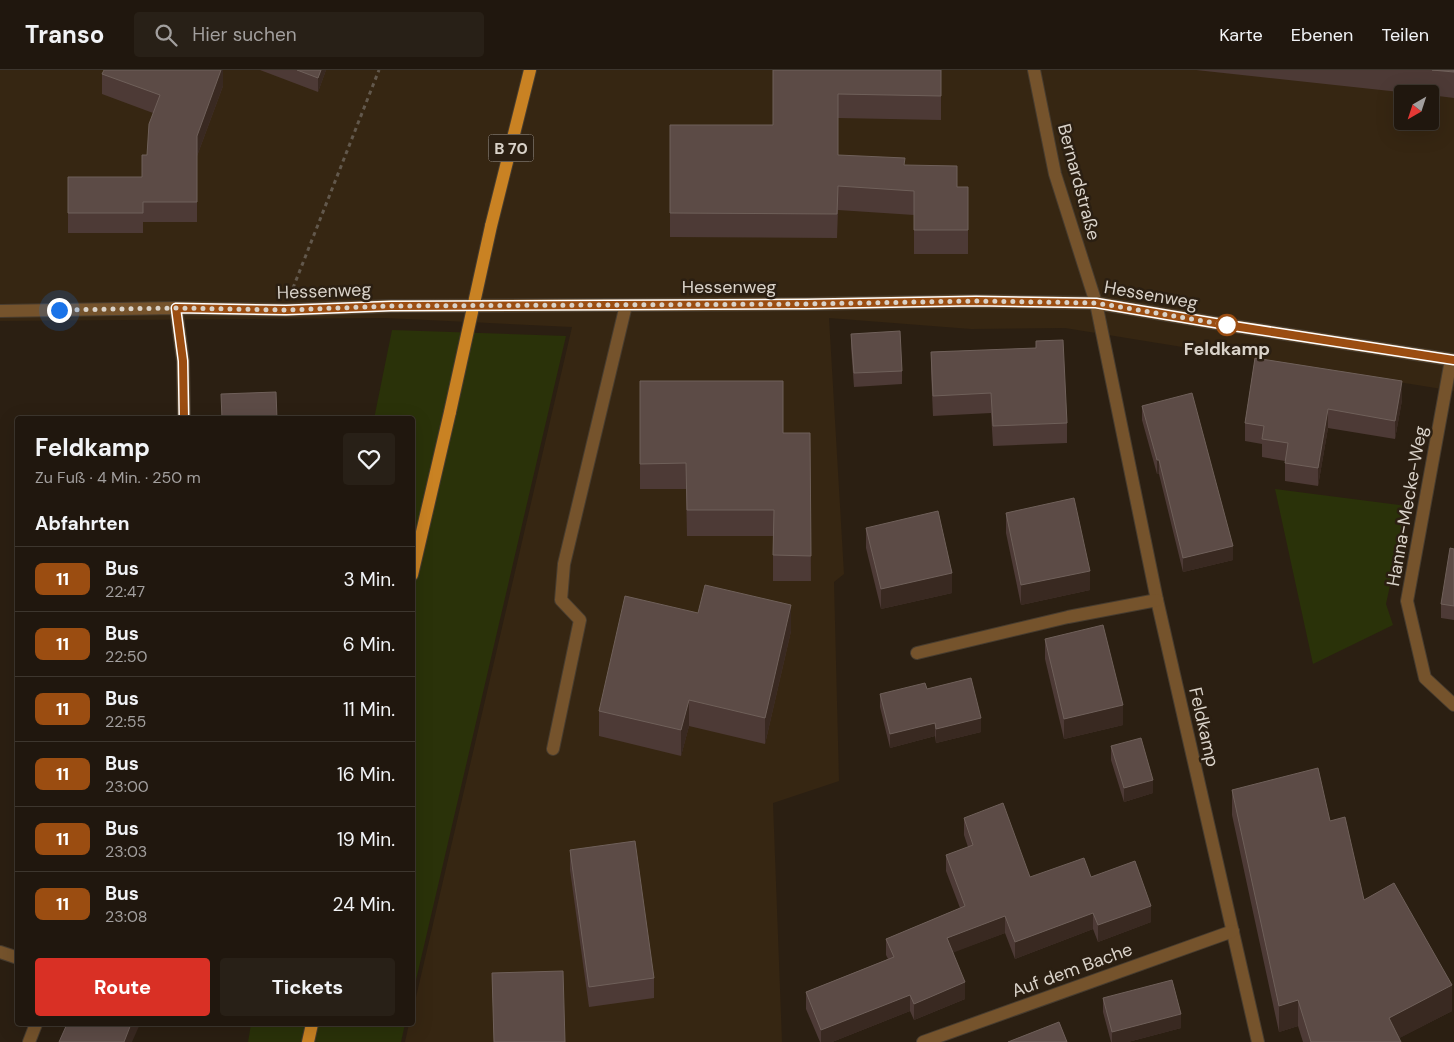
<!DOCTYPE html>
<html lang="de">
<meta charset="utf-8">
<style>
body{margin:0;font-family:"DM Sans",sans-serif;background:#282017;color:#f1f3f6;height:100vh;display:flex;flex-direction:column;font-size:19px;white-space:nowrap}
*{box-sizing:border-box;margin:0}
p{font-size:16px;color:#a29f9e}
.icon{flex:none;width:28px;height:28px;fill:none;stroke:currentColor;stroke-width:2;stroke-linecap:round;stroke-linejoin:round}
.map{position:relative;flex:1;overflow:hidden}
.panel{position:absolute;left:15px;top:346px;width:400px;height:610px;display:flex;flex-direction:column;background:#20170e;border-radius:5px;box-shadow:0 5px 20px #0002,0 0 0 1px #3d362e}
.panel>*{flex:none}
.badge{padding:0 10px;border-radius:8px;font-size:18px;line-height:32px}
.needle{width:32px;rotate:219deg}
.controls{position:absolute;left:1394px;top:15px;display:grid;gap:10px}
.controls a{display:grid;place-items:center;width:45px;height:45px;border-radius:5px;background:#20170e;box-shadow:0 5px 20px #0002,0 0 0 1px #3d362e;font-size:25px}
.you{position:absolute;width:25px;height:25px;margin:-12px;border:4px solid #fff;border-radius:50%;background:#1a73e8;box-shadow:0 0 0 8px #1a73e833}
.map>.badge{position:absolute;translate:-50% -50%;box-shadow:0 0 0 2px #fff}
h2{padding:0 20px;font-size:19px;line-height:45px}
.round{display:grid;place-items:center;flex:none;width:52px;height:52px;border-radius:5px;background:#282017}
.summary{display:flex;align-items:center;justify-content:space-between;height:85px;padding:0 20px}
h1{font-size:24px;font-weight:700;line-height:38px}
.action{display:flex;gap:10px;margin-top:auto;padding:10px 20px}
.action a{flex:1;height:58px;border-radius:5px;background:#d93025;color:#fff;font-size:20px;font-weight:700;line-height:58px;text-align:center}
.action a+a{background:#282017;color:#f1f3f6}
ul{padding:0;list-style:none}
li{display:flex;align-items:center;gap:15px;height:65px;padding:0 20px;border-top:1px solid #3d362e}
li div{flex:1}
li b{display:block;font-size:19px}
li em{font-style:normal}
li .badge{min-width:55px;font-weight:700;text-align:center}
header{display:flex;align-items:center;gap:30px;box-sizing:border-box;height:70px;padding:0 25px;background:#20170e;border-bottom:1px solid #3d362e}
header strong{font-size:24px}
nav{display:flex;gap:28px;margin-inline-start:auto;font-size:18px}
.search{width:350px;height:45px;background:#282017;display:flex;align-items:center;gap:12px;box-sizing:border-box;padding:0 18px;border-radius:5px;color:#a29f9e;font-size:19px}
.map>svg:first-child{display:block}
.built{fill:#362612;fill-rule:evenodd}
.green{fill:#2a3209}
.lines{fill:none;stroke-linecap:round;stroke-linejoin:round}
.minor-casing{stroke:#473c2f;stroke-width:14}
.major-casing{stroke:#473c2f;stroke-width:14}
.path{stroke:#62584c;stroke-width:3;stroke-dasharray:4 4;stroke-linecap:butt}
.minor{stroke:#75532c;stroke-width:12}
.major{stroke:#c98223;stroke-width:12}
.major-bridge-casing{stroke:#473c2f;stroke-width:14;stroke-linecap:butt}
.major-bridge{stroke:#c98223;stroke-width:12}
.wall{fill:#4d3a36}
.shaded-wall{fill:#392921}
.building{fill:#5c4b46;stroke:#6f605a}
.line-casing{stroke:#fff;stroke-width:11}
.line{stroke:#9b4d11;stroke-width:8}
.walk{stroke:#d9d2c9;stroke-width:5;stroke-dasharray:0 9}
.stop-dot{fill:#fff;stroke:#9b4d11;stroke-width:2.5}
.labels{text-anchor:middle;stroke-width:5;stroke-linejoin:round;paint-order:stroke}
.shield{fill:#2b1f12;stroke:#a59c92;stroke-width:1}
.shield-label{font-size:16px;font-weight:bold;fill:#d9d2c9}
.street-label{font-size:18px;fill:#d9d2c9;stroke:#2b1f12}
.stop-label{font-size:18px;font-weight:bold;fill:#d9d2c9;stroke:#2b1f12}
</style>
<header>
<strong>Transo</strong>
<div class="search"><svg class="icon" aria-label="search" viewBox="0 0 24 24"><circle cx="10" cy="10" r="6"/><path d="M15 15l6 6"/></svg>Hier suchen</div>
<nav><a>Karte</a><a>Ebenen</a><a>Teilen</a></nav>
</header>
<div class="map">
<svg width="1454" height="972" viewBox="0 0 1454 972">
<rect width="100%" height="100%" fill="#2b1f12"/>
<path class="built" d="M0 0H1454V321L1065 258 971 259 829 248 844 504 834 512 839 711 773 733 782 972H405L409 954H412L413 940 572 257 385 248 0 251ZM1402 24H1430V51H1402Z"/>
<g class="green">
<polygon points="392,260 566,266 413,923 412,349 374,349"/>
<polygon points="1275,419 1407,436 1386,534 1393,555 1313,594"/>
<polygon points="251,954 405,954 401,972 248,972"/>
</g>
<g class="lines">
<g class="minor-casing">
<g id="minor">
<polyline points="1034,0 1055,104 1096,233 1157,530 1258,972"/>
<polyline points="176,238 183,291 184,349"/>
<polyline points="0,241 176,238 286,240 391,236 806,234 975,231 1096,233 1227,255 1454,290"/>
<polyline points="1451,290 1407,531 1425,608 1454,635"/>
<polyline points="917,583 1068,547 1157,530"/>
<polyline points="553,679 580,550 561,530 564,494 626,235"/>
<polyline points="0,882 18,888"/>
<polyline points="29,972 36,954"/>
<polyline points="923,972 1233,861"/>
</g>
</g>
<g class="major-casing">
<g id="major">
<polyline points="491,156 530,0"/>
<polyline points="412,505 450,342"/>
<polyline points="308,972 312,954"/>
</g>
</g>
<polyline class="path" points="293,218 379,0"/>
<use href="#minor" class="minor"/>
<use href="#major" class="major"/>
<g class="major-bridge-casing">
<polyline id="major-bridge" points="450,342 491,156"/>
</g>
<use href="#major-bridge" class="major-bridge"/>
</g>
<g class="wall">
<polygon points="223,0 223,16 197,86 197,152 143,152 143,163 68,163 68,107 142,107 147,85 153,43 102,24 102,4"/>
<polygon points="260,0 326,0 318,22"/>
<polygon points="773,0 941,0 941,50 838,48 838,85 905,95 957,117 968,117 968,184 914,184 914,145 838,140 837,168 670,167 670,55 773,55"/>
<polygon points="1196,0 1454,0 1454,28 1430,25 1430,24 1418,24"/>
<polygon points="851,264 902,301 902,314 854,317 851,277"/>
<polygon points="1036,278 1067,353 1067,373 993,376 991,343 933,346 931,302 931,282"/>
<polygon points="1255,288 1402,330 1395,369 1328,358 1318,416 1285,411 1285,391 1262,387 1262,374 1245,371 1245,353"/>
<polygon points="640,311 783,363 810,363 811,511 773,511 773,466 687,466 686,419 640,419"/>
<polygon points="1142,336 1233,490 1183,502 1159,404 1157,404 1142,350"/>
<polygon points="1006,443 1090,520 1021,535 1006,463"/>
<polygon points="866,458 952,523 881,539 866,478"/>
<polygon points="1454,479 1454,550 1441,548 1441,534"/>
<polygon points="698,543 791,561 765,674 689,656 681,686 599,666 599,641"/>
<polygon points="1045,569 1123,655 1064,669 1045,589"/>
<polygon points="927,619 981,662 936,673 935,666 890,678 880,637 880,624"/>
<polygon points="1111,676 1153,723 1124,732 1111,690"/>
<polygon points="1232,720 1330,751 1364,830 1452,941 1399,968 1401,972 1303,972 1298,956 1279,962 1232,745"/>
<polygon points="964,748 1030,807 1091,807 1151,852 1098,872 1093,859 1015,889 1005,863 953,882 965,929 914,950 910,941 832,972 820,972 806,939 806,922 888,889 886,885 886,869 960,838 946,801 946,785 968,777 964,765"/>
<polygon points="570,780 654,908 654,928 589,937 570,800"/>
<polygon points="492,903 565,972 494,972"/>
<polygon points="1103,928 1181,958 1128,972 1111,972 1103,942"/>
</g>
<g class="shaded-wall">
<polygon points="221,0 223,0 223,16 197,86 197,152 197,66"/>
<polygon points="321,0 326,0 318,22 318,8"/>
<polygon points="1402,311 1402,330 1395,369 1395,351"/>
<polygon points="1328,339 1328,358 1318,416 1318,398"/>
<rect x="1157" y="390" width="2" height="14"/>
<polygon points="1233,476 1233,490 1183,502 1183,488"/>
<polygon points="1090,501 1090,520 1021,535 1021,515"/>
<polygon points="952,503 952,523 881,539 881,519"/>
<polygon points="791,535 791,561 765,674 765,648"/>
<polygon points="689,630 689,656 681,686 681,660"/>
<polygon points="1123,635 1123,655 1064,669 1064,649"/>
<polygon points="981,648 981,662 936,673 936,659"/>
<polygon points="935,653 935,666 890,678 890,664"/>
<polygon points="1153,710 1153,723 1124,732 1124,718"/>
<polygon points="1151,836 1151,852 1098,872 1098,855"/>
<polygon points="1093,843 1093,859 1015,889 1015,872"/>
<polygon points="1005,846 1005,863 947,885 947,868"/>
<polygon points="965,912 965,929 914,950 914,934"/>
<polygon points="1452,915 1452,941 1392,972 1389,948"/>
<polygon points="910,925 910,941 832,972 821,972 821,960"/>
<polygon points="1298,930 1298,956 1279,962 1279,936"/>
<polygon points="1181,944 1181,958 1128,972 1112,972 1112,962"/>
<polygon points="131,954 140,954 132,972 124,972"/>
</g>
<g class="building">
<polygon points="104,0 221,0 197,66 197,132 143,132 143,143 68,143 68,107 142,107 142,85 147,85 149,54 160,25 102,4"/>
<polygon points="297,0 321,0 318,8"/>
<polygon points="773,0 941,0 941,26 838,24 838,85 905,88 904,95 957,96 957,117 968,117 968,160 914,160 914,121 838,116 837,144 670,143 670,55 773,55"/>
<polygon points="1432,0 1454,0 1454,2"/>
<polygon points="900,261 902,301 854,303 851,264"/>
<polygon points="1063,270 1067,353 993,356 991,323 933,326 931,282 1036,278 1036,271"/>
<polygon points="1255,288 1402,311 1395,351 1328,339 1318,398 1285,393 1288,373 1262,369 1264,356 1245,353"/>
<polygon points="640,311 783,311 783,363 810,363 811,486 773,485 774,440 687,440 686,393 640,394"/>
<polygon points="276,322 277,349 222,349 221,324"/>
<polygon points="1192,323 1233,476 1183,488 1159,390 1157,390 1142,336"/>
<polygon points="1074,428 1090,501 1021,515 1006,443"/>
<polygon points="938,441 952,503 881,519 866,458"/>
<polygon points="1450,478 1454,479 1454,536 1441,534"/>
<polygon points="705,515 791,535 765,648 689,630 681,660 599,641 625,526 698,543"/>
<polygon points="1103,555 1123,635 1064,649 1045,569"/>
<polygon points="971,608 981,648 936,659 935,653 890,664 880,624 925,613 927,619"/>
<polygon points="1141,668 1153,710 1124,718 1111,676"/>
<polygon points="1318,698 1330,751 1345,747 1364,830 1394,813 1452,915 1389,948 1401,972 1311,972 1298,930 1279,936 1232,720"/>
<polygon points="1003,733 1030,807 1084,788 1091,807 1135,791 1151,836 1098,855 1093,843 1015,872 1005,846 947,868 965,912 914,934 910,925 821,960 806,922 894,887 886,869 965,836 946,785 973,775 964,748"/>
<polygon points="635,771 654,908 589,917 570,780"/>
<polygon points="563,901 565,972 494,972 492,903"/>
<polygon points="1172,910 1181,944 1112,962 1103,928"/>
<polygon points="1059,952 1067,972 1008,972"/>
<polygon points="67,954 131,954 124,972 59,972"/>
</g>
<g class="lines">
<g class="line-casing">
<polyline id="line" points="184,349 183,291 176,238 286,240 391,236 806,234 976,231 1096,233 1227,255 1454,290"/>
</g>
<use href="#line" class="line"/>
<polyline class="walk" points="59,240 176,238 286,240 391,236 806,234 976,231 1096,233 1227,255"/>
</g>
<circle class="stop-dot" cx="1227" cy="255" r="10"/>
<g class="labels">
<rect class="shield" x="488.5" y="64.5" width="45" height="27" rx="4"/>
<g class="shield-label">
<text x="511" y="84">B 70</text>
</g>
<g class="street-label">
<text transform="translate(1079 112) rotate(75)" y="6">Bernardstraße</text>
<text x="729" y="223">Hessenweg</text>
<text transform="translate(324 221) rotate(-2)" y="6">Hessenweg</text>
<text transform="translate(1151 225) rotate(10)" y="6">Hessenweg</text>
<text transform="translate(1407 436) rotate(-80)" y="6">Hanna-Mecke-Weg</text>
<text transform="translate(1204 657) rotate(77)" y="6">Feldkamp</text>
<text transform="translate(1072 900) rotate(-20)" y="6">Auf dem Bache</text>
</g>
<g class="stop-label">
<text x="1227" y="285">Feldkamp</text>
</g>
</g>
</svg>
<div class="controls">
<a><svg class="needle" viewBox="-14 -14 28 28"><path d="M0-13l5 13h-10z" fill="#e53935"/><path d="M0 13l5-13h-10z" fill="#a29f9e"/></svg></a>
</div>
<div class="you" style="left:59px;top:240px"></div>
<section class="panel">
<div class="summary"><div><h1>Feldkamp</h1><p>Zu Fuß · 4 Min. · 250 m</p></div><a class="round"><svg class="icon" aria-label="heart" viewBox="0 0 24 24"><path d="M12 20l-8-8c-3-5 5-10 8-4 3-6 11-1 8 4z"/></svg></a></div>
<h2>Abfahrten</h2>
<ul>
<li><span class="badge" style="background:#9b4d11;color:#fff">11</span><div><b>Bus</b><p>22:47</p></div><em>3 Min.</em></li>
<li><span class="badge" style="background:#9b4d11;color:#fff">11</span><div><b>Bus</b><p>22:50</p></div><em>6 Min.</em></li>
<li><span class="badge" style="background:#9b4d11;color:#fff">11</span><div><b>Bus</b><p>22:55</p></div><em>11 Min.</em></li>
<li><span class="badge" style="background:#9b4d11;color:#fff">11</span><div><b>Bus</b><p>23:00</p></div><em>16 Min.</em></li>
<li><span class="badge" style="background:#9b4d11;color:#fff">11</span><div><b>Bus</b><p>23:03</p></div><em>19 Min.</em></li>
<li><span class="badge" style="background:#9b4d11;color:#fff">11</span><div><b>Bus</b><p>23:08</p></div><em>24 Min.</em></li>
</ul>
<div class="action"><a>Route</a><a>Tickets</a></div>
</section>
</div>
